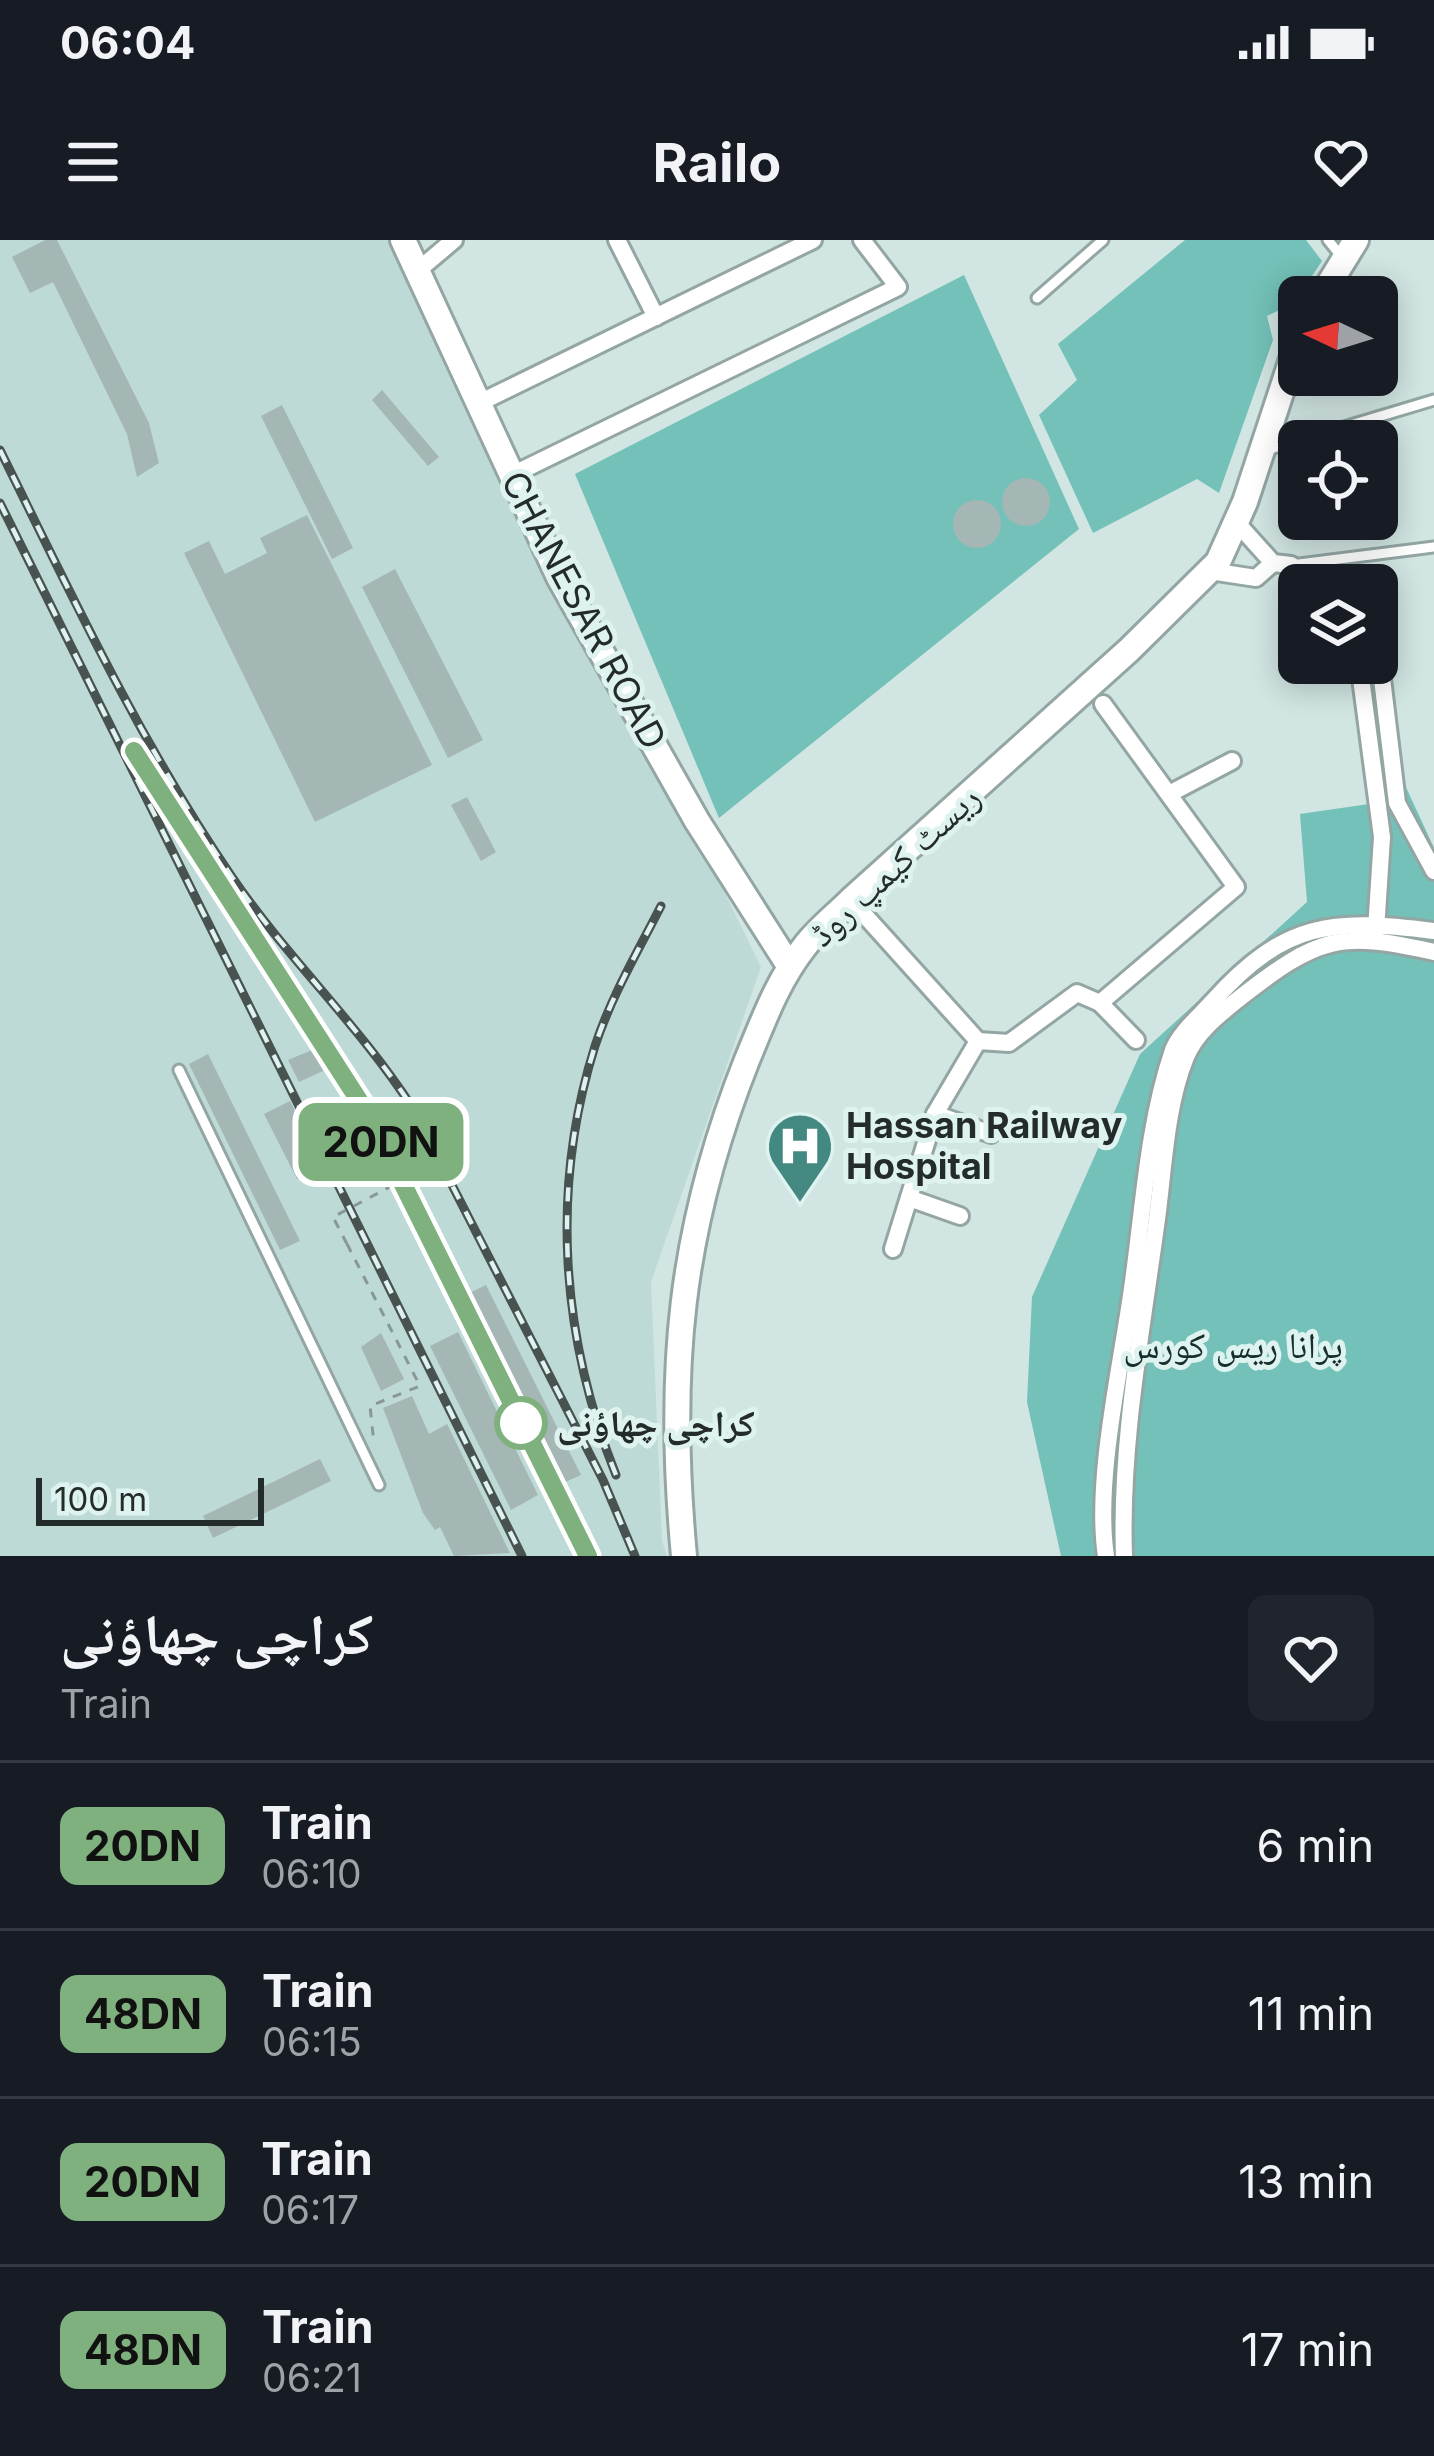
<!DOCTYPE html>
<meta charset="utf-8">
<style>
body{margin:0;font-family:Inter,"Noto Naskh Arabic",sans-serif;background:#20242c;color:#f1f3f6;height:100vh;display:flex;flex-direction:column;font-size:45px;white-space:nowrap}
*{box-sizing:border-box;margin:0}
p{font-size:39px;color:#9ea1a6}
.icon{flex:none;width:66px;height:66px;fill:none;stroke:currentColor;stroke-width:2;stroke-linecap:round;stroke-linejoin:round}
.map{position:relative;height:1316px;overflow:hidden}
.drawer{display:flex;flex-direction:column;background:#171b24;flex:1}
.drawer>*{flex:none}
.badge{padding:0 24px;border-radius:18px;font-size:42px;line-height:78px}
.needle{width:78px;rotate:274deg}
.controls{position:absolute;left:1278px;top:36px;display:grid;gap:24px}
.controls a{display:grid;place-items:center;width:120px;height:120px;border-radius:18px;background:#171b24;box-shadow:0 6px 30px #0003;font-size:60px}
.scale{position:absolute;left:36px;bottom:30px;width:228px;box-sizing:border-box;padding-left:12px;border:6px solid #242c2b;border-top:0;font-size:33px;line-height:42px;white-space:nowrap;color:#242c2b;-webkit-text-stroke:9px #def2ef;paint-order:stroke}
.map>.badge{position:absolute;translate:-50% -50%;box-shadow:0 0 0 6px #fff}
.round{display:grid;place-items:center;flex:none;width:126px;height:126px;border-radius:18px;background:#20242c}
.summary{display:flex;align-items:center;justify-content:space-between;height:204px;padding:0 60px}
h1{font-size:57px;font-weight:700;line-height:90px}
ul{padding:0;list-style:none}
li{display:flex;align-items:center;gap:36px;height:168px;padding:0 60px;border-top:3px solid #363941}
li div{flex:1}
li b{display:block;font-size:45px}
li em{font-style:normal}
li .badge{min-width:132px;font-weight:700;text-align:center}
.status{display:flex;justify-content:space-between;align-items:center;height:84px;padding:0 60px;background:#171b24;direction:ltr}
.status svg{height:33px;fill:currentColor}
header{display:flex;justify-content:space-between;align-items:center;height:156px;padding:0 60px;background:#171b24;font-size:54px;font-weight:700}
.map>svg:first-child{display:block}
.built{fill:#bedad6}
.green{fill:#73c1b8}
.building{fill:#a4b7b4}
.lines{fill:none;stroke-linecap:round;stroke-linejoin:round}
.lane-casing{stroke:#93a6a3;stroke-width:15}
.street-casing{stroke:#93a6a3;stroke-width:22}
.secondary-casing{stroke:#93a6a3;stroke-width:30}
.path{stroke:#899896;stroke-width:3;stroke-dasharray:9 9;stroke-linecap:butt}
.lane{stroke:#fff;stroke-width:9}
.street{stroke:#fff;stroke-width:16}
.secondary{stroke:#fff;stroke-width:24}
.rail-casing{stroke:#485351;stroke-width:9}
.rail{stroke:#def2ef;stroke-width:4.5;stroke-dasharray:14;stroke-linecap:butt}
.path-bridge{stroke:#899896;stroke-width:3;stroke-dasharray:9 9;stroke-linecap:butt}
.line-casing{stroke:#fff;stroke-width:27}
.line{stroke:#7fb17f;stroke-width:18}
.stop-dot{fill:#fff;stroke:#7fb17f;stroke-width:6}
.labels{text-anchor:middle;stroke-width:10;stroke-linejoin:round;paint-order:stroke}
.street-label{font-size:36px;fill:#242c2b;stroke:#def2ef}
.poi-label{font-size:36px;font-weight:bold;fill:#242c2b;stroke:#def2ef;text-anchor:start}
.park-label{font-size:36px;fill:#172f2c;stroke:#def2ef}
.stop-label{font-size:36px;font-weight:bold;fill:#242c2b;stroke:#def2ef;text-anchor:start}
</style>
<div class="status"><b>06:04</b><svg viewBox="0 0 49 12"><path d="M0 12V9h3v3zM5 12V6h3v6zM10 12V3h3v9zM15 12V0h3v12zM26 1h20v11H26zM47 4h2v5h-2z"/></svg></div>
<header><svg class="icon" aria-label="menu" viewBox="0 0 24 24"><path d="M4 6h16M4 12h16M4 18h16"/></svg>Railo<svg class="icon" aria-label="heart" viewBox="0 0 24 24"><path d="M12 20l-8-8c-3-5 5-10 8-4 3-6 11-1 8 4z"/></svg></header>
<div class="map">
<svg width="1434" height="1316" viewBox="0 0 1434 1316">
<rect width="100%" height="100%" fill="#d1e5e2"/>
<polygon class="built" points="0,0 405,0 761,727 651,1042 662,1301 667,1316 0,1316"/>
<g class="green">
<polygon points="1185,0 1306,0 1322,21 1294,63 1267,76 1273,100 1219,253 1197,239 1093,293 1039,175 1077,140 1058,104"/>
<polygon points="964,35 1079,289 719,578 575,234"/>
<polygon points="1381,325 1399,532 1434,608 1434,1316 1061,1316 1027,1162 1032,1057 1140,814 1307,662 1300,574 1369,564 1358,456 1341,423 1377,423 1377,345 1302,345 1295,330"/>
</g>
<g class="building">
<polygon points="45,0 57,0 149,183 159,223 137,237 127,194 53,42 30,53 12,17"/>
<polygon points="382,150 439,217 428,226 372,160"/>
<polygon points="282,165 353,308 332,319 261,176"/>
<circle cx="1026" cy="262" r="24"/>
<circle cx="977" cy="284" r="24"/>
<polygon points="307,275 432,525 315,582 184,313 209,301 225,334 267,313 260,298"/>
<polygon points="395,329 483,500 448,518 362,347"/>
<polygon points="467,557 496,612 481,621 451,565"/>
<polygon points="312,810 323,831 299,842 288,820"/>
<polygon points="208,814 300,1001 280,1010 189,824"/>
<polygon points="290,861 323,926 297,939 264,874"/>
<polygon points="486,1045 581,1235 554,1247 459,1058"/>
<polygon points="458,1092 538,1255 511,1270 430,1106"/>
<polygon points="381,1093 404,1139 381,1151 361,1107"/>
<polygon points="412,1156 429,1194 447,1184 510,1313 454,1316 440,1287 435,1290 423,1273 383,1168"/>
<polygon points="320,1219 331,1241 213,1298 203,1276"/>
</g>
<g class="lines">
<g class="lane-casing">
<g id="lane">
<polyline points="1328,0 1341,16"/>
<polyline points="1037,58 1103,0"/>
<polyline points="1267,210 1434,160"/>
<polyline points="1291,325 1434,307"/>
<polyline points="179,830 379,1245"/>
</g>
</g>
<g class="street-casing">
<g id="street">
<polyline points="617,0 656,77"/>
<polyline points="416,32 454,0"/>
<polyline points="479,163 813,0"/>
<polyline points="512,235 898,47 862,0"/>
<polyline points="1237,283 1273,323 1291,325 1319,345"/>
<polyline points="1210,331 1256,338 1273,323"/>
<polyline points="1377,397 1397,563 1434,631"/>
<polyline points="1359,423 1382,597 1376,690"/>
<polyline points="1169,554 1232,521"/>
<polyline points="851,660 978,801 935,874 893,1009"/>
<polyline points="1100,763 1136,800"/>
<polyline points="978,801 1009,803 1077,753 1100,763 1236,647 1103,464"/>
<polyline points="935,874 991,894"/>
<polyline points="909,958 960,976"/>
<path d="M1106 1316C1095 1244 1119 1136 1130 1062 1143 980 1146 889 1173 810 1180 792 1201 775 1213 761 1285 681 1333 678 1434 691"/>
<path d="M1124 1316C1120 1203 1142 1091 1157 979 1164 927 1166 866 1186 817 1197 791 1220 774 1241 757 1317 698 1338 690 1434 712"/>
</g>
</g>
<g class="secondary-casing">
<g id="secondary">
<polyline points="403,0 559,337 697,581 790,727"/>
<polyline points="1321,57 1356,0"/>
<path d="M684 1316C667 1134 679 991 747 820 764 779 778 740 805 706 818 689 836 675 851 660L1129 410 1218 322 1245 262 1299 98"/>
</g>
</g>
<polyline class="path" points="347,1004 420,1146 370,1166 374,1204"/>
<use href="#lane" class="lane"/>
<use href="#street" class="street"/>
<use href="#secondary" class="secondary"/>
<g class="rail-casing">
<g id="rail">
<path d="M0 210C72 356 140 502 232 637 287 718 359 785 412 867L603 1240 635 1316"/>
<polyline points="0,263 522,1316"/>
<polyline points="244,678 369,876 588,1316"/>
<path d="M616 1235C561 1097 550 949 595 806 611 757 638 711 661 666"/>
</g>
</g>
<use href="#rail" class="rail"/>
<polyline class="path-bridge" points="347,1004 333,977 418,932"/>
</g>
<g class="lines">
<g class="line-casing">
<polyline id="line" points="134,511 369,876 588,1316"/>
</g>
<use href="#line" class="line"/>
</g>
<defs>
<g id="hospital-pin" transform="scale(3.45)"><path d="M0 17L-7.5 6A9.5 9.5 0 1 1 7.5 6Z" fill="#438981" stroke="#def2ef"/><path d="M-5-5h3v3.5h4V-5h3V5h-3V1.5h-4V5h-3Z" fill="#fff"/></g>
</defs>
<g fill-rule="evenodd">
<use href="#hospital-pin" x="800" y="906"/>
</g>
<circle class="stop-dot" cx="521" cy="1183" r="24"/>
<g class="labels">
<g class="street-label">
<text transform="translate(584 370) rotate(62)" y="13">CHANESAR ROAD</text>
<text transform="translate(894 625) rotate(-43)" y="13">ریسٹ کیمپ روڈ</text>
</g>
<g class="poi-label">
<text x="846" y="898">Hassan Railway<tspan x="846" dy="41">Hospital</tspan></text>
</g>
<g class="park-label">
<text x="1233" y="1118">پرانا ریس کورس</text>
</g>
<g class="stop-label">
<text x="557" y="1196">کراچی چھاؤنی</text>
</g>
</g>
</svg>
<div class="controls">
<a><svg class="needle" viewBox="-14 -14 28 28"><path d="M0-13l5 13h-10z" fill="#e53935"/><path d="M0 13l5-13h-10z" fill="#9ea1a6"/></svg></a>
<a><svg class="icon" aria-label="locate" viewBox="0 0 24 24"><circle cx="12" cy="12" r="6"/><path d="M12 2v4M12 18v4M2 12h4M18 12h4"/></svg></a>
<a><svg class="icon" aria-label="layers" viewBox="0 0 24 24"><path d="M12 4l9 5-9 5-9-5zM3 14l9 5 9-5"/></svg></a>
</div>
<div class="scale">100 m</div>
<b class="badge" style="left:381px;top:902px;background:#7fb17f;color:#111">20DN</b>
</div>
<section class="drawer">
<div class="summary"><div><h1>کراچی چھاؤنی</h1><p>Train</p></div><a class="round"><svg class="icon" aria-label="heart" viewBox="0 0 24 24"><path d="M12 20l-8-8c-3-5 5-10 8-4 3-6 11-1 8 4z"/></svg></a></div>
<ul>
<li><span class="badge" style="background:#7fb17f;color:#111">20DN</span><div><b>Train</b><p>06:10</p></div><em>6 min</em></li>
<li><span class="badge" style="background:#7fb17f;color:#111">48DN</span><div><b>Train</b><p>06:15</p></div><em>11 min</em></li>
<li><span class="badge" style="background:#7fb17f;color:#111">20DN</span><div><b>Train</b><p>06:17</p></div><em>13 min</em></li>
<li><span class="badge" style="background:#7fb17f;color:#111">48DN</span><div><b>Train</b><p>06:21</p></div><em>17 min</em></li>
</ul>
</section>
